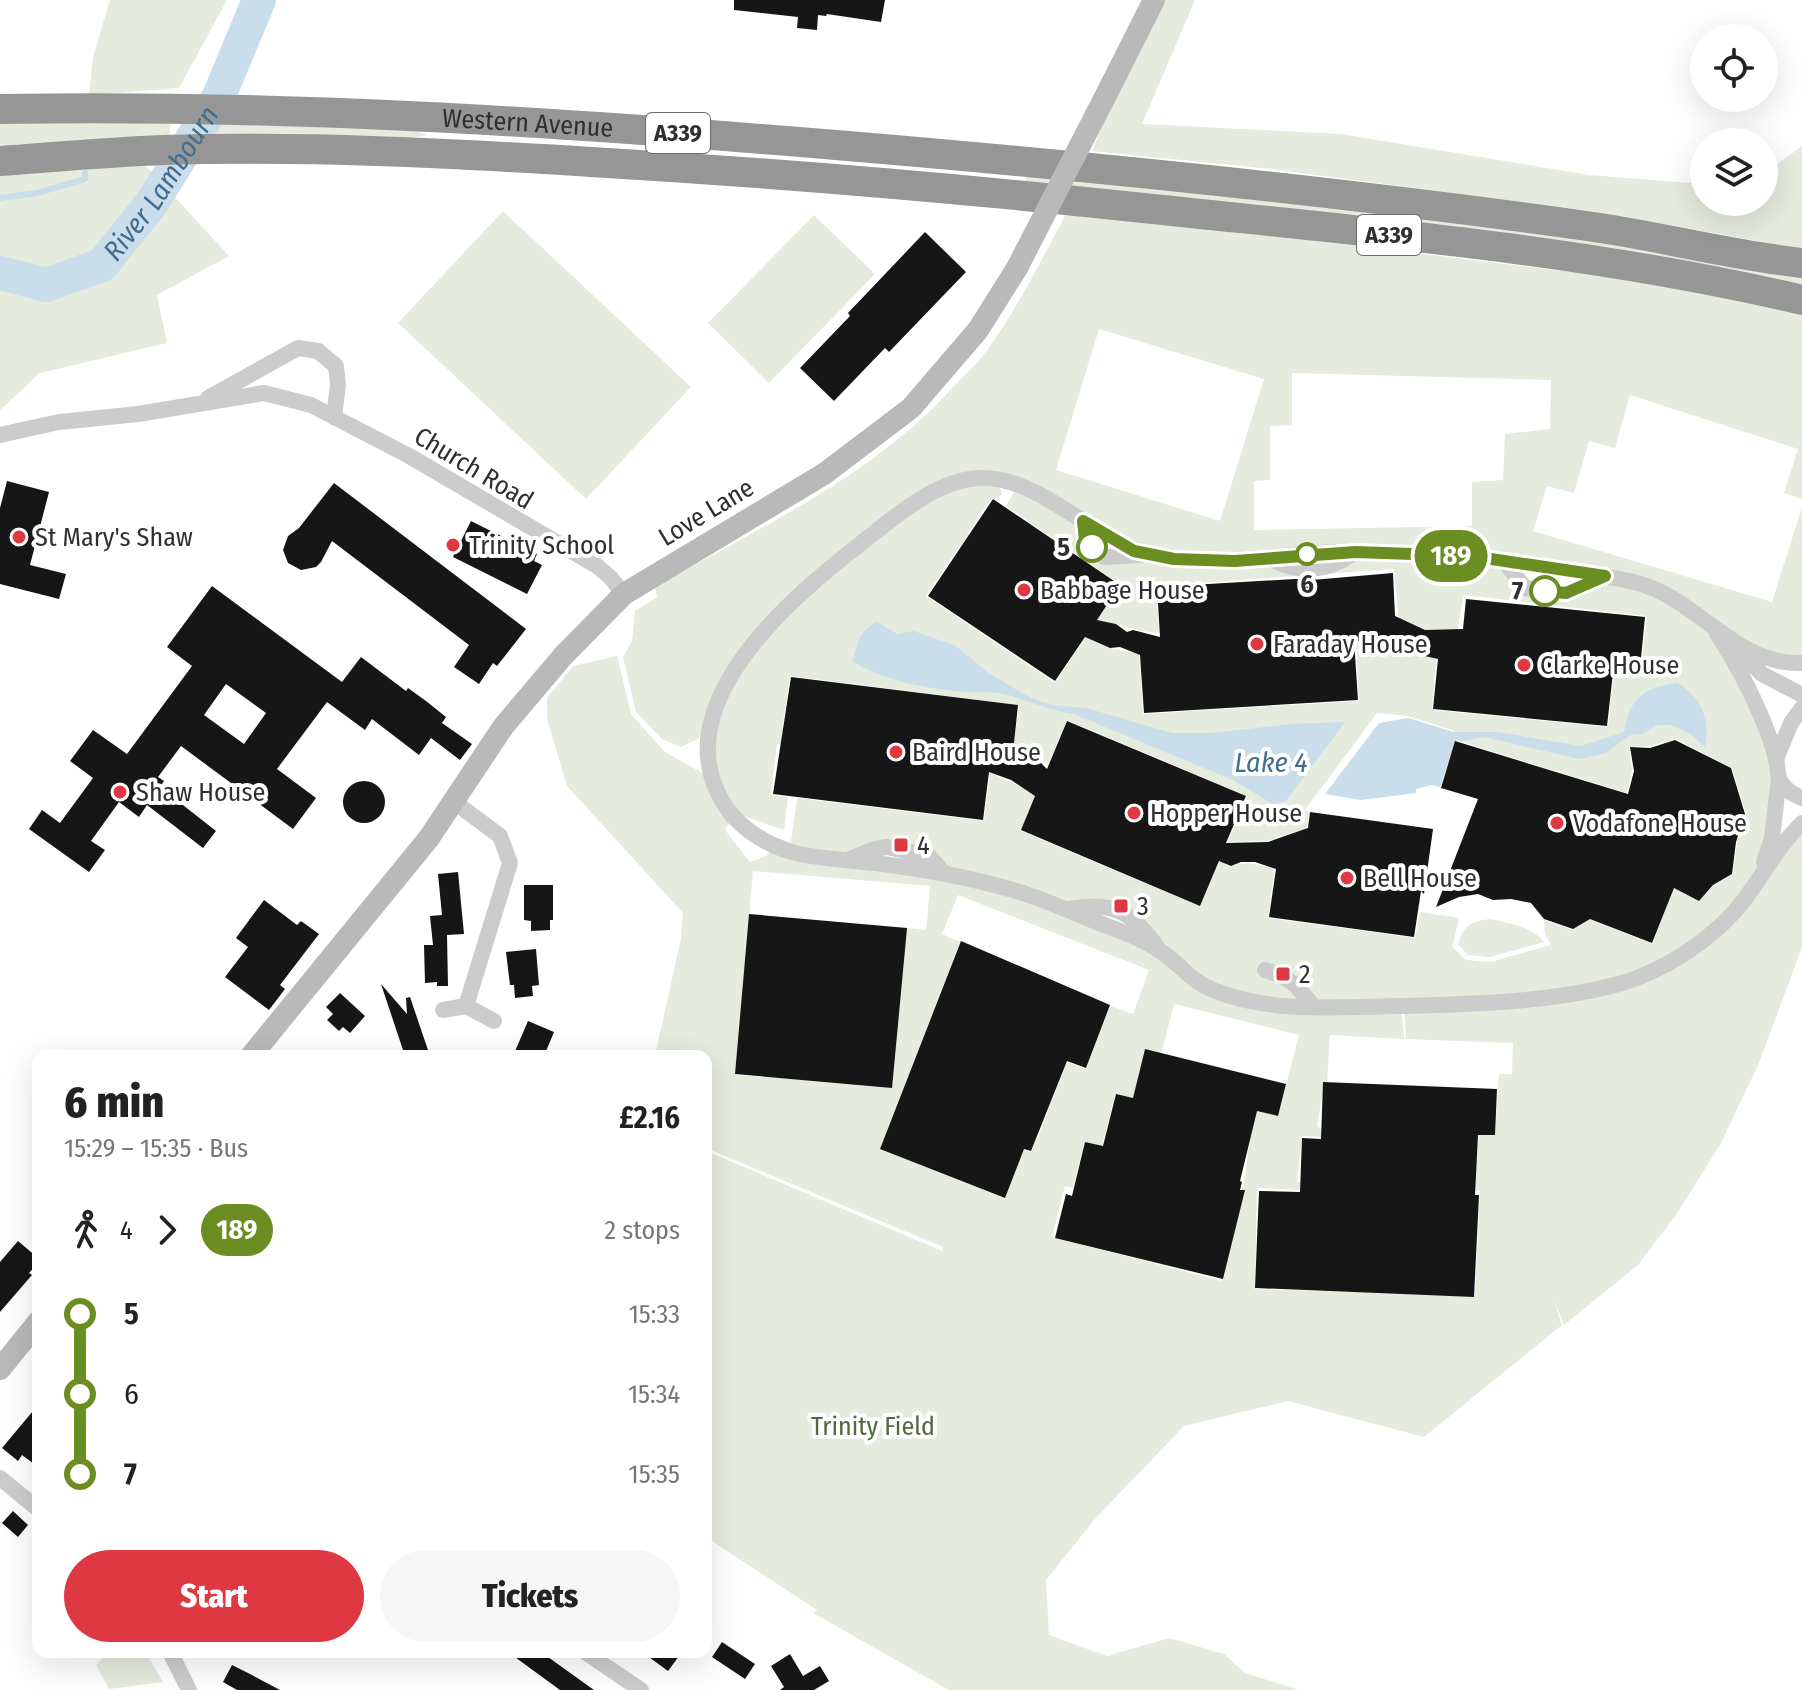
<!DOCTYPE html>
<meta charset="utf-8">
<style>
body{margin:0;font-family:"Fira Sans Condensed",sans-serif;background:#f6f6f6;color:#222;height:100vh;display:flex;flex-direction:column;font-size:30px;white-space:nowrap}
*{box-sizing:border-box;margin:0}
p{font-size:26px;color:#767676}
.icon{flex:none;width:44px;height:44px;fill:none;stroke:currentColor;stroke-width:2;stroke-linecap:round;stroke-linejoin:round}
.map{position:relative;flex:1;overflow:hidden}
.sheet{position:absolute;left:32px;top:1050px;width:680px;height:608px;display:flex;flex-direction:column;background:#fff;border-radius:16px;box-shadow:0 8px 32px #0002}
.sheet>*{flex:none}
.badge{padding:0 16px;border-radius:26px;font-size:28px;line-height:52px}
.tools{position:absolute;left:1690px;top:24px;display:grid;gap:16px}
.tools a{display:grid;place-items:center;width:88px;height:88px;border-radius:50%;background:#fff;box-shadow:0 8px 32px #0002;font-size:40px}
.map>.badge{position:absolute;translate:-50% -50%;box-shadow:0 0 0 4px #fff}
.legs{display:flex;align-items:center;gap:12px;height:88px;padding:0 32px;font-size:26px}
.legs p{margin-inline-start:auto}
.head{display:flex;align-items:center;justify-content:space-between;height:136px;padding:0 32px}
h1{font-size:44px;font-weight:800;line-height:60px}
.primary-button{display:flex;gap:16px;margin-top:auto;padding:16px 32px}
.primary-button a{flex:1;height:92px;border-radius:48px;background:#de3842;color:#fff;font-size:32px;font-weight:800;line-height:92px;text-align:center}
.primary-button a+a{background:#f6f6f6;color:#222}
ul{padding:0 32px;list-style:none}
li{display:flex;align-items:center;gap:28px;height:80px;font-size:30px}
li i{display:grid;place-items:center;width:12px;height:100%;margin:0 10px;background:currentColor}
li i::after{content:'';width:20px;height:20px;margin:-10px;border:6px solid;border-radius:50%;background:#fff}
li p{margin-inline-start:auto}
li:first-child i{background:linear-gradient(#0000 50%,currentColor 0)}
li:last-child i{background:linear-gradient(currentColor 50%,#0000 0)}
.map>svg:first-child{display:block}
.green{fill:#e5ebdd;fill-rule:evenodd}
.water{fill:#caddea}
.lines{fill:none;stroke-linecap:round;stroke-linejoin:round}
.stream{stroke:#caddea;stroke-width:6}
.river{stroke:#caddea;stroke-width:34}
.building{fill:#161616;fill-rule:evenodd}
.street{stroke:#ccc;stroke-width:16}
.secondary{stroke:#b9b9b9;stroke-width:22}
.highway{stroke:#969696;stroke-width:30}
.secondary-bridge{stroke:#b9b9b9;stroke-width:22}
.line-1-casing{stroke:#fff;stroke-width:18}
.line-1{stroke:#6b8e23;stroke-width:12}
.poi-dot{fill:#de3842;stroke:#fff;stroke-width:3}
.stop-1-dot{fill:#fff;stroke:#6b8e23;stroke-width:4}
.labels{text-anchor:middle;stroke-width:8;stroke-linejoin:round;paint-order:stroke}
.shield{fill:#fff;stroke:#6d6d6d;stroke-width:2}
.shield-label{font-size:24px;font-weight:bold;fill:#2f2f2f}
.street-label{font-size:26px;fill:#2f2f2f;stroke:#fff}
.poi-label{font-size:26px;fill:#2f2f2f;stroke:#fff;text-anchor:start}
.stop-label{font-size:26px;font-weight:bold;fill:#2f2f2f;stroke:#fff;text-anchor:end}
.park-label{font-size:26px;fill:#51693e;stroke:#fff}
.water-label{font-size:28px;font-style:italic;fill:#406e8e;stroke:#fff}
</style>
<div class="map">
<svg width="1802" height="1690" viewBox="0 0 1802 1690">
<rect width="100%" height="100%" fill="#fff"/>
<g class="green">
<polygon points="110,0 227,0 179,88 89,95 93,57"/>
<polygon points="1161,0 1195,0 1142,124 1341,134 1589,175 1704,184 1704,202 1764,202 1764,174 1802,146 1802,249 1591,211 1271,169 1092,151 1114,97"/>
<polygon points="215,119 405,128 428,135 397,140 215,138"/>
<polygon points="0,121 171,122 169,138 0,150"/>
<polygon points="145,165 229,256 157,295 167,343 40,373 0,410 0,171"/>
<polygon points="1027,174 1500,226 1802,274 1802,287 1025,185"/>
<polygon points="503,211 691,387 586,499 398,323"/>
<path d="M1066 214 1239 232 1664 283 1746 300 1802 315V499L1784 493 1798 449 1630 395 1615 448 1589 441 1574 493 1547 486 1533 531 1772 602 1802 507V661L1779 660 1680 599 1503 559 1147 553 1058 503 962 477 780 607 698 739 681 747 662 739 636 712 623 657 632 641 635 611 657 597 655 587C762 526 874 476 957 383 968 371 981 360 990 346 1019 305 1042 259 1066 214ZM1099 329 1264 379 1220 521 1056 470ZM1292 373 1551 380 1550 429 1505 434 1503 480 1472 482V526L1254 530V481L1270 480V426L1292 425Z"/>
<polygon points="814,215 875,274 769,383 708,323"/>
<path d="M962 482 1000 488 1002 494 997 500 992 498 967 534 969 536 961 548 959 547 926 596 1055 683 1086 637C1102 648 1121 651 1139 653L1143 714 1359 701 1356 638 1437 651 1432 710 1608 727 1614 672 1610 671 1612 656 1642 659 1647 616 1463 595 1457 636 1399 626 1394 569 1156 586 1159 633C1136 632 1120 624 1098 619L1121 585 1006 506 1017 487 1082 521 1104 557 1356 554 1501 564 1523 591 1567 596 1606 578 1636 584 1711 627 1775 759 1763 862 1737 908 1664 965 1543 996 1304 1006 1200 983 1135 917 1067 908 887 846 848 859 790 849 797 798 984 821 990 773 1020 786 1023 783H1040L1021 831 1200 906 1223 854 1224 864 1230 867C1245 861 1255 864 1270 868L1275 865 1268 918 1415 938 1420 912 1459 918 1452 947 1466 960 1490 962 1551 945 1545 934 1544 920 1572 930 1581 924 1572 912 1652 944 1674 888 1699 901 1713 886 1733 874 1737 842 1746 814 1732 768 1676 739 1649 746 1629 747 1632 771 1627 793 1456 740 1454 731 1408 716 1377 713 1305 810 1309 811 1304 851 1297 847 1296 831 1267 841 1228 842 1247 796 1067 720 1048 764C1035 759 1029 745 1014 743L1019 705 790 676 782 729 811 733 810 747 777 744 771 795 788 797 784 830 741 815 726 801 712 757 715 727 738 673 768 634 884 527Z"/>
<path d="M617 656 631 714 665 752 706 775 731 821 725 830 750 862 766 856 775 846 943 873 1127 935 1216 993 1401 1007 1404 1039 1330 1035 1327 1082 1324 1083 1317 1127 1325 1129 1324 1137 1302 1136 1297 1182 1322 1183 1321 1191 1257 1188 1255 1289 1475 1295 1480 1191 1474 1190 1479 1134H1495L1499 1074H1512L1513 1043 1406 1039 1404 1007 1542 999 1684 958 1802 828V947L1759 1063 1721 1143 1676 1215 1638 1265 1564 1325 1554 1300 1562 1325 1424 1437 1288 1401 1184 1426 1095 1519 1046 1580 1049 1635 1107 1656 1169 1638 1224 1654 1245 1673 1299 1690H949L813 1613 817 1610 706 1537V1151L942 1251 943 1247 706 1148V1056H655L681 938 683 913 567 786 547 719V698L573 666ZM753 871 930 886 926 930 906 928 891 1086 735 1075ZM958 895 1149 970 1133 1014 1110 1006 1086 1069 1067 1062 1032 1152 1024 1149 1004 1198 880 1149 960 942 942 934ZM1174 1004 1299 1035 1278 1116 1254 1110 1244 1181 1231 1235 1234 1236 1222 1281 1052 1237 1065 1186 1073 1188 1084 1142 1102 1146 1115 1094 1133 1098 1144 1050 1161 1054Z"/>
<path d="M1491 919C1508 923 1533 927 1544 942L1490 957 1468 955 1458 944C1464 925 1471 921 1491 919Z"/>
<polygon points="108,1652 145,1652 163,1682 109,1689 96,1665"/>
</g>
<g class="water">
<path d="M877 622 897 634 914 631 956 646 987 672 1031 698 1051 705 1086 708 1172 733H1213L1292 724 1345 722 1286 801 1273 804 1233 780 1074 714C1049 710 1027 700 1003 694 991 691 978 693 965 692 925 688 888 682 853 662 857 644 859 630 877 622Z"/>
<path d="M1677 683C1701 696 1711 721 1705 747L1690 734 1671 725H1657L1642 734 1630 735 1606 753 1580 759 1484 737 1463 741 1456 740 1440 787 1431 785 1416 789V793L1361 800 1325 794 1379 723 1408 718 1454 732H1498L1581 746 1624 732C1630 697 1644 688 1677 683Z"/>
</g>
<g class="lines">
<polyline class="stream" points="0,198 37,193 85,179 85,173"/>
<path class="river" id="s1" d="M0 273 46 285 102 265 151 204 219 96 259 0"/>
</g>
<g class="building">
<polygon points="734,0 885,0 881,22 827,14 826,16 818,15 817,30 797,28 798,17 734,10"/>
<polygon points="925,232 966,272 889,352 885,348 834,401 800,368 850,316 848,313"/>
<polygon points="7,481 49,492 30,565 66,574 59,599 0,584 0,508"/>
<polygon points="334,483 526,629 497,666 493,663 479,684 454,667 469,645 332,541 321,562 316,567 301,570 288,563 283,550 288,536 299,528"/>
<polygon points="993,499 1120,585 1097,620 1116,624 1127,632 1133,630 1160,637 1157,587 1295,579 1312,580 1393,573 1395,616 1425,630 1463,629 1466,599 1645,617 1641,658 1615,655 1607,726 1433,709 1438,659 1354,640 1358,700 1144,713 1140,655 1120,647 1110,648 1085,637 1055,681 928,596"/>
<polygon points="471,521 537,554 534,561 542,565 527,594 453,557"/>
<path d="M212 586 342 682 361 657 406 691 408 688 426 701 446 717 442 723 472 744 460 760 431 738 419 755 372 719 365 730 327 702 277 769 316 798 293 829 181 746 158 777 164 781 160 787 216 831 203 848 147 805 139 817 119 802 91 841 105 850 89 872 29 829 42 810 60 823 93 778 70 761 93 730 127 754 192 666 167 647ZM226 684 266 713 244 744 204 715Z"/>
<polygon points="791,677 1018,705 1014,743 1023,745 1047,769 1067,721 1246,796 1226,843 1268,842 1282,837 1308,828 1310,812 1433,829 1424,894 1421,891 1414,937 1269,917 1276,869 1255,862 1241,862 1231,866 1219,861 1200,906 1021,830 1035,796 1011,780 989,772 983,820 773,794"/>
<polygon points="1675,740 1731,768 1745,814 1736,842 1732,874 1713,885 1699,901 1674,888 1652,943 1590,919 1573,929 1544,919 1531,903 1511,899 1493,900 1478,894 1459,897 1436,907 1478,799 1441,788 1455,741 1628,794 1634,771 1630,747 1650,748"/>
<circle cx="364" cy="802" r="21"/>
<polygon points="458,872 464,934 447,935 448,986 437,986 437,982 425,983 424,945 433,945 430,916 442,915 438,874"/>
<polygon points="524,885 553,885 553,920 550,920 550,930 531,931 531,921 524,920"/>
<polygon points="264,900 297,925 301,921 319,934 280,985 285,989 269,1010 225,977 248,947 236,938"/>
<polygon points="749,914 907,928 892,1088 735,1074"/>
<polygon points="961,941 1110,1005 1086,1068 1067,1061 1031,1151 1024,1149 1005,1198 880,1149"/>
<polygon points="536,949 539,985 532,986 533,996 515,998 514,985 510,985 506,952"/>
<polygon points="381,984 407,1014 406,998 410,997 430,1056 405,1056"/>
<polygon points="340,993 365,1016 350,1033 343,1027 339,1031 327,1020 333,1014 326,1007"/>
<polygon points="528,1021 554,1032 544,1056 513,1056"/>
<polygon points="1145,1049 1286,1084 1278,1116 1257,1111 1240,1181 1242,1182 1240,1190 1245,1190 1223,1279 1055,1238 1066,1194 1072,1196 1085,1142 1103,1146 1116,1094 1133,1098"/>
<polygon points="1323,1082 1497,1089 1495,1135 1478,1135 1475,1195 1479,1195 1474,1297 1255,1288 1259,1191 1300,1192 1302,1138 1321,1139"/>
<polygon points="18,1241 38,1258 38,1263 29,1273 32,1275 0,1312 0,1262"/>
<polygon points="38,1405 38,1467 22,1455 18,1461 2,1448"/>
<polygon points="13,1511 28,1525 18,1537 2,1523"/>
<polygon points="722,1642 755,1664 745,1679 712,1657"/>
<polygon points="508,1652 541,1652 594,1690 560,1690"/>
<polygon points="642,1652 682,1652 668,1671"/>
<polygon points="790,1654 803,1676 820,1666 829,1681 814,1690 780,1690 784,1687 771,1666"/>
<polygon points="232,1665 250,1674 280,1690 237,1690 223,1682"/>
</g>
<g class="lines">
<g class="street">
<polyline points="208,398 298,348 318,351 336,366 338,385 334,417"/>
<polyline points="0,435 59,422 138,414 264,393 311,405 411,457 597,566 610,577 624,594"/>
<polyline points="1083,521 1085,540 1104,557 1141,555"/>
<path d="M1268 558C1299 574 1326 573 1355 552"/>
<polyline points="1504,561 1525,588 1566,593 1603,577"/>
<path d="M1717 634C1740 668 1766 720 1776 759 1778 765 1777 772 1779 778 1783 789 1792 794 1802 798"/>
<polyline points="1735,647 1762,674 1802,695"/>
<path d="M1802 663C1735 666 1697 597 1634 582 1598 574 1560 569 1522 563 1505 561 1489 557 1472 556 1459 555 1447 556 1434 556 1400 554 1367 551 1333 552 1273 555 1216 567 1156 556 1090 544 1032 461 960 481 924 491 892 519 864 541 793 596 659 707 726 807 742 831 771 847 799 854 824 859 849 860 874 863 925 869 974 878 1023 893 1047 901 1070 911 1094 921 1117 930 1143 938 1163 953 1181 965 1192 982 1213 990 1273 1014 1338 1007 1401 1006 1472 1004 1546 1003 1615 985 1639 979 1663 967 1684 954 1705 940 1725 924 1741 904 1762 877 1777 847 1802 823"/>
<polyline points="1776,759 1791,723 1802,708"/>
<polyline points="453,801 500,836 510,863 466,1006"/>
<polyline points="850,859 875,849 887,847 929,856 943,872"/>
<polyline points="1764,862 1772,838 1779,778"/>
<path d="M1068 909C1112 901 1132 911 1157 947"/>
<path d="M1265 970C1292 978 1297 986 1314 1007"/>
<polyline points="443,1010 466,1006 494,1021"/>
<polyline points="0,1478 38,1509"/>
<polyline points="170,1652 189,1690"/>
<polyline points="585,1652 641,1690"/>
</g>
<g class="secondary">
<polyline points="1107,93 1154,0"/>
<polyline points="251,1056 429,838 503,727 563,656 624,594 824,474 911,408 978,330 1017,268"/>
<polyline points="0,1369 38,1322"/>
</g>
<g class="highway">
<path id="s2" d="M0 109C279 104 558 122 836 145 1087 166 1338 191 1587 226 1659 236 1730 255 1802 263"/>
<path d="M0 161C55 157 109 152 163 150 306 146 449 153 591 162 779 173 966 189 1153 209 1370 232 1590 250 1802 300"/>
</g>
<polyline class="secondary-bridge" points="1017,268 1107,93"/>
</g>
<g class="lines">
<g class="line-1-casing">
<polyline id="line-1" points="1092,547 1085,540 1083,521 1134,551 1174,559 1235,561 1355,552 1471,556 1605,576 1566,593 1545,591"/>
</g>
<use href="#line-1" class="line-1"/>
</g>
<g class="poi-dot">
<circle cx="19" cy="537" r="8"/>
<circle cx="453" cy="545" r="8"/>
<circle cx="1024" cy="590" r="8"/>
<circle cx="1257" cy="644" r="8"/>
<circle cx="1524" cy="665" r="8"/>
<circle cx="896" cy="752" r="8"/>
<circle cx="120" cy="792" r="8"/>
<circle cx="1134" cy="813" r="8"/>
<circle cx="1557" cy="823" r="8"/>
<rect x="893" y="837" width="16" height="16" rx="4"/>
<circle cx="1347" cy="878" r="8"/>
<rect x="1113" y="898" width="16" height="16" rx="4"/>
<rect x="1275" y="966" width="16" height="16" rx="4"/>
</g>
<g class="stop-1-dot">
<circle cx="1092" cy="547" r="14"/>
<circle cx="1307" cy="554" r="10"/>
<circle cx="1545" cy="591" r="14"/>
</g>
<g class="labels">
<g class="shield">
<rect x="646" y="113" width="64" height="40" rx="6"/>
<rect x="1357" y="215" width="64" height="40" rx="6"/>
</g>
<g class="shield-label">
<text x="678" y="141">A339</text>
<text x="1389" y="243">A339</text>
</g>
<g class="street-label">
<text dy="9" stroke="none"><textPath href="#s2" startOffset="528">Western Avenue</textPath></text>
<text transform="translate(474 468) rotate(31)" y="9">Church Road</text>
<text transform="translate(706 512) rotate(-31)" y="9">Love Lane</text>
</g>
<g class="poi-label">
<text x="35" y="546">St Mary's Shaw</text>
<text x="469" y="554">Trinity School</text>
<text x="1040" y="599">Babbage House</text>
<text x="1273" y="653">Faraday House</text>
<text x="1540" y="674">Clarke House</text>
<text x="912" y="761">Baird House</text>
<text x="136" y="801">Shaw House</text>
<text x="1150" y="822">Hopper House</text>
<text x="1573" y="832">Vodafone House</text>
<text x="917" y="854">4</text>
<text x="1363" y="887">Bell House</text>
<text x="1137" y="915">3</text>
<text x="1299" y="983">2</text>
</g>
<g class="stop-label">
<text x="1070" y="556">5</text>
<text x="1307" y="593" text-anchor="middle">6</text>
<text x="1523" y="600">7</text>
</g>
<g class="park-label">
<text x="873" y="1435">Trinity Field</text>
</g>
<g class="water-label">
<text dy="10" stroke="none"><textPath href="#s1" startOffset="208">River Lambourn</textPath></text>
<text x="1271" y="772">Lake 4</text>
</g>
</g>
</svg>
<div class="tools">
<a><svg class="icon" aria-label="locate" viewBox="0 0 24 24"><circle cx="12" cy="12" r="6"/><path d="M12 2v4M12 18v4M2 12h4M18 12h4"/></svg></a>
<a><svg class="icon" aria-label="layers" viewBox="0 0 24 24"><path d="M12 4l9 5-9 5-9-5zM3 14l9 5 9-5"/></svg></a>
</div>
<b class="badge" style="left:1451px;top:556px;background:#6b8e23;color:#fff">189</b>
<section class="sheet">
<div class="head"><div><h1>6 min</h1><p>15:29 – 15:35 · Bus</p></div><b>£2.16</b></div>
<div class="legs"><svg class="icon" aria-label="walk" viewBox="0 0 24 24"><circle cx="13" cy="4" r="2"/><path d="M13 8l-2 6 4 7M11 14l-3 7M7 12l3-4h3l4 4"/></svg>4<svg class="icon" aria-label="forward" viewBox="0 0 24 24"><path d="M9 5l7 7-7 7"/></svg><b class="badge" style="background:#6b8e23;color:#fff">189</b><p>2 stops</p></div>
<ul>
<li><i style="color:#6b8e23"></i><b>5</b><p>15:33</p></li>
<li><i style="color:#6b8e23"></i><span>6</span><p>15:34</p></li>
<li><i style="color:#6b8e23"></i><b>7</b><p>15:35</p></li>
</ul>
<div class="primary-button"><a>Start</a><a>Tickets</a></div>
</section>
</div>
